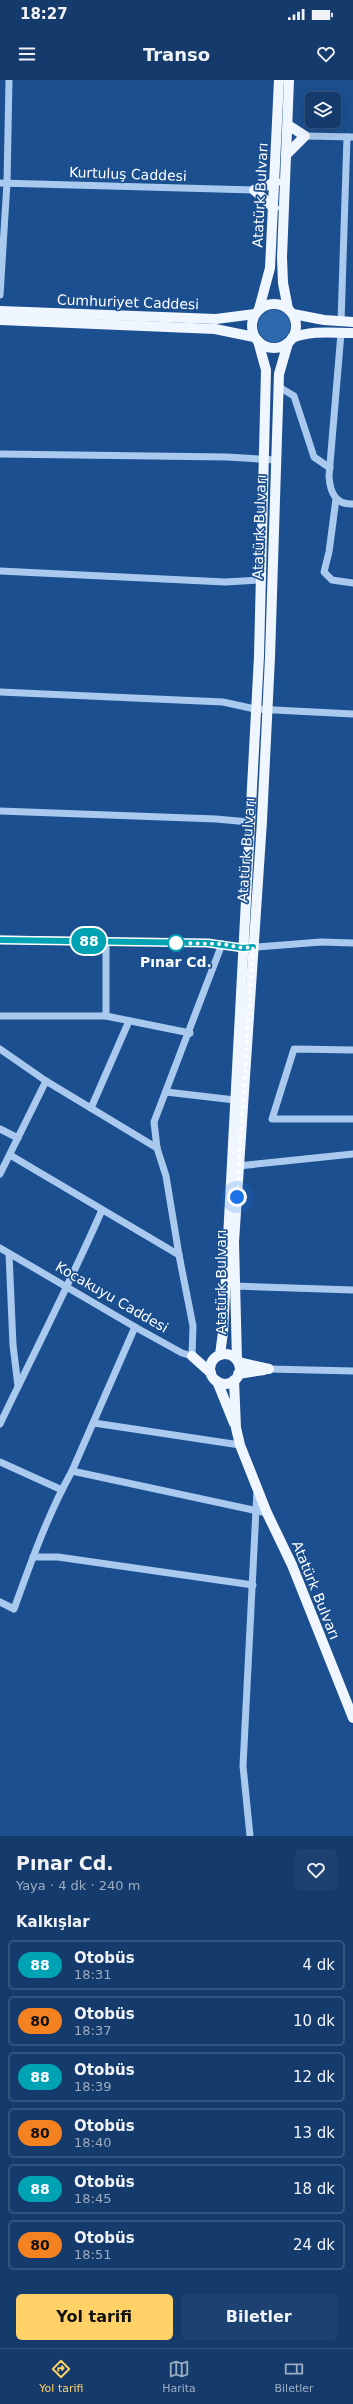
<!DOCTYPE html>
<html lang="tr">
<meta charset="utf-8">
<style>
body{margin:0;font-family:"DejaVu Sans",sans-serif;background:#1d4271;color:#f1f3f6;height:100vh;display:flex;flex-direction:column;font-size:15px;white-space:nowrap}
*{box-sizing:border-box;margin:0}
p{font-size:13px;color:#9dadc1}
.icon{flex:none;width:22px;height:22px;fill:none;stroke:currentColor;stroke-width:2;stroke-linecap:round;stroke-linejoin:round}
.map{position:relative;height:1756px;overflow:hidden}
.details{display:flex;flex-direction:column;background:#143b6b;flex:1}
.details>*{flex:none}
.badge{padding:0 8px;border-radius:13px;font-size:14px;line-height:26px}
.controls{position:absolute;left:305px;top:12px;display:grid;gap:8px}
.controls a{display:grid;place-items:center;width:36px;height:36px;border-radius:6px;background:#143b6b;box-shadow:0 4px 16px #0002,0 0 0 1px #33557e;font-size:20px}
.you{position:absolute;width:20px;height:20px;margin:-10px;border:3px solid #fff;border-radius:50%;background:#1a73e8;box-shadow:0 0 0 6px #1a73e833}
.map>.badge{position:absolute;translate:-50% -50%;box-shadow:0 0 0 2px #fff}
h2{padding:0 16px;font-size:15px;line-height:36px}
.round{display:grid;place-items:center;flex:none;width:42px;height:42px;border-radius:6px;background:#1d4271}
.head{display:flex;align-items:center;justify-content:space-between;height:68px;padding:0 16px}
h1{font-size:19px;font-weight:800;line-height:30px}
.button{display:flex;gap:8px;margin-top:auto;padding:8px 16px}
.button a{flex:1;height:46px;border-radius:6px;background:#ffd166;color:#111;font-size:16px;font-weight:800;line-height:46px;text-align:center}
.button a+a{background:#1d4271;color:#f1f3f6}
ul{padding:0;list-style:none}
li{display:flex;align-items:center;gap:12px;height:50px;margin:0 8px 6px;padding:0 8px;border:2px solid #33557e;border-radius:6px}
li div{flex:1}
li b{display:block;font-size:15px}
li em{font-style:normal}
li .badge{min-width:44px;font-weight:700;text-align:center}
.status{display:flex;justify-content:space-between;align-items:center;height:28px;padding:0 20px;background:#143b6b;direction:ltr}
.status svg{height:11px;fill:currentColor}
header{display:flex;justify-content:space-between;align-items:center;height:52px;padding:0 16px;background:#143b6b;font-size:18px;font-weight:800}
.tabs{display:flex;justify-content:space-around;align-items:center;height:56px;border-top:1px solid #33557e;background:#143b6b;font-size:11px;color:#9dadc1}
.tabs a{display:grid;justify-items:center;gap:2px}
.tabs .current{color:#ffd166}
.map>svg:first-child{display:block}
.grass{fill:#2e69ad}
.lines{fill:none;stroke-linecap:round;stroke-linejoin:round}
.minor{stroke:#a9c9ee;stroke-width:7}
.major{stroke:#f0f6ff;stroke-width:10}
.line-casing{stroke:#fff;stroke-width:9}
.line{stroke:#00a3b4;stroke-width:6}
.walk{stroke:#fff;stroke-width:4;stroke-dasharray:0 7.2}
.stop-dot{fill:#fff;stroke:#00a3b4;stroke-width:2}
.labels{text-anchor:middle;stroke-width:3.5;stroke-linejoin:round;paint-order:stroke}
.street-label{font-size:14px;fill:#fff;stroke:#1b4f8f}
.stop-label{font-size:14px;font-weight:bold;fill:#fff;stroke:#1b4f8f}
</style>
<div class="status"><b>18:27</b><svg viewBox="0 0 49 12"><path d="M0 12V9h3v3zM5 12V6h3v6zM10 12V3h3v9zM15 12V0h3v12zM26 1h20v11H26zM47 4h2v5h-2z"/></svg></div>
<header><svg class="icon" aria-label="menu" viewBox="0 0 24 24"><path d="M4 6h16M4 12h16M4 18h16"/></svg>Transo<svg class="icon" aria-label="heart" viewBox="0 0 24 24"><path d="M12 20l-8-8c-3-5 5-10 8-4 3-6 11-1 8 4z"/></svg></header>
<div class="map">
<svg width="353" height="1756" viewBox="0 0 353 1756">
<rect width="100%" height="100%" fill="#1b4f8f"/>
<circle class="grass" cx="274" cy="246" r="16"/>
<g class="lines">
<g class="minor">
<polyline points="305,56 353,57"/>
<polyline points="0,103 254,110"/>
<polyline points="0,215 7,103 9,0"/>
<polyline points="341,242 347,57"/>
<path d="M341 253 329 396C330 412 335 425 353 424"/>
<polyline points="279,307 294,316 314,377 330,388"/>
<polyline points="0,374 227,377 276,380"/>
<polyline points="336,419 329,472 324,492 332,500 353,503"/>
<polyline points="0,491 225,502 259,500"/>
<polyline points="0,612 223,622 255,629 353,634"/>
<polyline points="0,731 216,739 249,742"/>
<polyline points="0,859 208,863 243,868 321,862 353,863"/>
<polyline points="106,861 106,936"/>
<polyline points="0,936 106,936 190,953"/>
<polyline points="0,969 46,1001 157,1068"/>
<polyline points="353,970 294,969 272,1039 353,1039"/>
<polyline points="166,1012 235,1020"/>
<polyline points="91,1028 129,941"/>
<polyline points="0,1049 18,1058"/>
<polyline points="10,1075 179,1175"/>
<polyline points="238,1086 353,1074"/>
<polyline points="0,1094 46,1001"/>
<polyline points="0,1168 135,1247 182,1273 192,1276 193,1246 179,1175 166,1096 157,1068 154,1042 222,864"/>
<polyline points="9,1174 13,1265 18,1306"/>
<polyline points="234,1206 353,1210"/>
<polyline points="269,1289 353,1291"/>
<polyline points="94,1343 240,1365"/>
<path d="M0 1344C34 1273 70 1203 102 1130"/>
<polyline points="0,1382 62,1410"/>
<polyline points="72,1391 267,1433"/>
<polyline points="33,1477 58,1477 253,1505"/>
<path d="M0 1522 14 1529C31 1482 48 1434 72 1391L135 1247"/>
<polyline points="250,1756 243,1686 257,1410"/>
</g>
<g class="major">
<polyline points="286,75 305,56 288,45"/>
<polyline points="274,128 254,110 276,102"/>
<circle cx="274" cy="246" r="22"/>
<polyline points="259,229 270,188 279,0"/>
<polyline points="288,229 283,203 282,177 289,0"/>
<polyline points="0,231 216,239 255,234"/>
<polyline points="293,234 324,240 353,242"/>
<polyline points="0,240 215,249 254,257"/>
<path d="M292 258C312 250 332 253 353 253"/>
<circle cx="225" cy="1289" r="15"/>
<polyline points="220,1275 223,1252 259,576 266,290 258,261"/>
<polyline points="192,1276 211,1293"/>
<polyline points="237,1280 234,1162 262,741 270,577 279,294 288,263"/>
<polyline points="238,1282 269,1289"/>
<polyline points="238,1294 264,1290"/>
<polyline points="234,1300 236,1348 240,1365 267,1433 292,1485 353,1638"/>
<polyline points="217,1301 234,1343"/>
</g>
</g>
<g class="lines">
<g class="line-casing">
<polyline id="line" points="0,860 208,863 243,868 253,867"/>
</g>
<use href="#line" class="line"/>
<polyline class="walk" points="176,863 222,864 243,868 253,867 237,1117"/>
</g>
<circle class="stop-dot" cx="176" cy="863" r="8"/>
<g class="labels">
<g class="street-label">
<text transform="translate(128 94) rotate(2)" y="5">Kurtuluş Caddesi</text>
<text transform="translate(260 115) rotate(-87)" y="5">Atatürk Bulvarı</text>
<text transform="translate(128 222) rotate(2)" y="5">Cumhuriyet Caddesi</text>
<text transform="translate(259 447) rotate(-88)" y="5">Atatürk Bulvarı</text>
<text transform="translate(246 770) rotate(-86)" y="5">Atatürk Bulvarı</text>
<text transform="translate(221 1202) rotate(-90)" y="5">Atatürk Bulvarı</text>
<text transform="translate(112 1217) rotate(30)" y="5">Kocakuyu Caddesi</text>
<text transform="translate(316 1510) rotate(68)" y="5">Atatürk Bulvarı</text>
</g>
<g class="stop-label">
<text x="176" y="887">Pınar Cd.</text>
</g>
</g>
</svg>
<div class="controls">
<a><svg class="icon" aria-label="layers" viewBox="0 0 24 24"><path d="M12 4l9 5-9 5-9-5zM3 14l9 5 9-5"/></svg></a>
</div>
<div class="you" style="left:237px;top:1117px"></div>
<b class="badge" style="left:89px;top:861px;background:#00a3b4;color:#fff">88</b>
</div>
<section class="details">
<div class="head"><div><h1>Pınar Cd.</h1><p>Yaya · 4 dk · 240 m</p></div><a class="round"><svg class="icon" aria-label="heart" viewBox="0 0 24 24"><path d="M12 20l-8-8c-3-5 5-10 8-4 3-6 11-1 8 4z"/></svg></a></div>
<h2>Kalkışlar</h2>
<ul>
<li><span class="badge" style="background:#00a3b4;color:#fff">88</span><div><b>Otobüs</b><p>18:31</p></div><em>4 dk</em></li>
<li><span class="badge" style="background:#f58220;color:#111">80</span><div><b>Otobüs</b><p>18:37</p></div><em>10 dk</em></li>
<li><span class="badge" style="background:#00a3b4;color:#fff">88</span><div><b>Otobüs</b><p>18:39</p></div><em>12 dk</em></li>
<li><span class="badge" style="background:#f58220;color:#111">80</span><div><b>Otobüs</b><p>18:40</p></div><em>13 dk</em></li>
<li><span class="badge" style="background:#00a3b4;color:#fff">88</span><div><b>Otobüs</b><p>18:45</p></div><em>18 dk</em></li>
<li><span class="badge" style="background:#f58220;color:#111">80</span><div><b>Otobüs</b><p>18:51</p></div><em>24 dk</em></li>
</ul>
<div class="button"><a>Yol tarifi</a><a>Biletler</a></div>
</section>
<nav class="tabs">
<a class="current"><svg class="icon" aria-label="directions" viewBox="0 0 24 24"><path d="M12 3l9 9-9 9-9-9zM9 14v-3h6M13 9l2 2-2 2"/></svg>Yol tarifi</a>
<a><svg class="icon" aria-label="map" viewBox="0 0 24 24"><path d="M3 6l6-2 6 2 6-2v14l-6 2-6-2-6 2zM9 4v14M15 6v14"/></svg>Harita</a>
<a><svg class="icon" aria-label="tickets" viewBox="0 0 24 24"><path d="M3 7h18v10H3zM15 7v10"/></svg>Biletler</a>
</nav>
